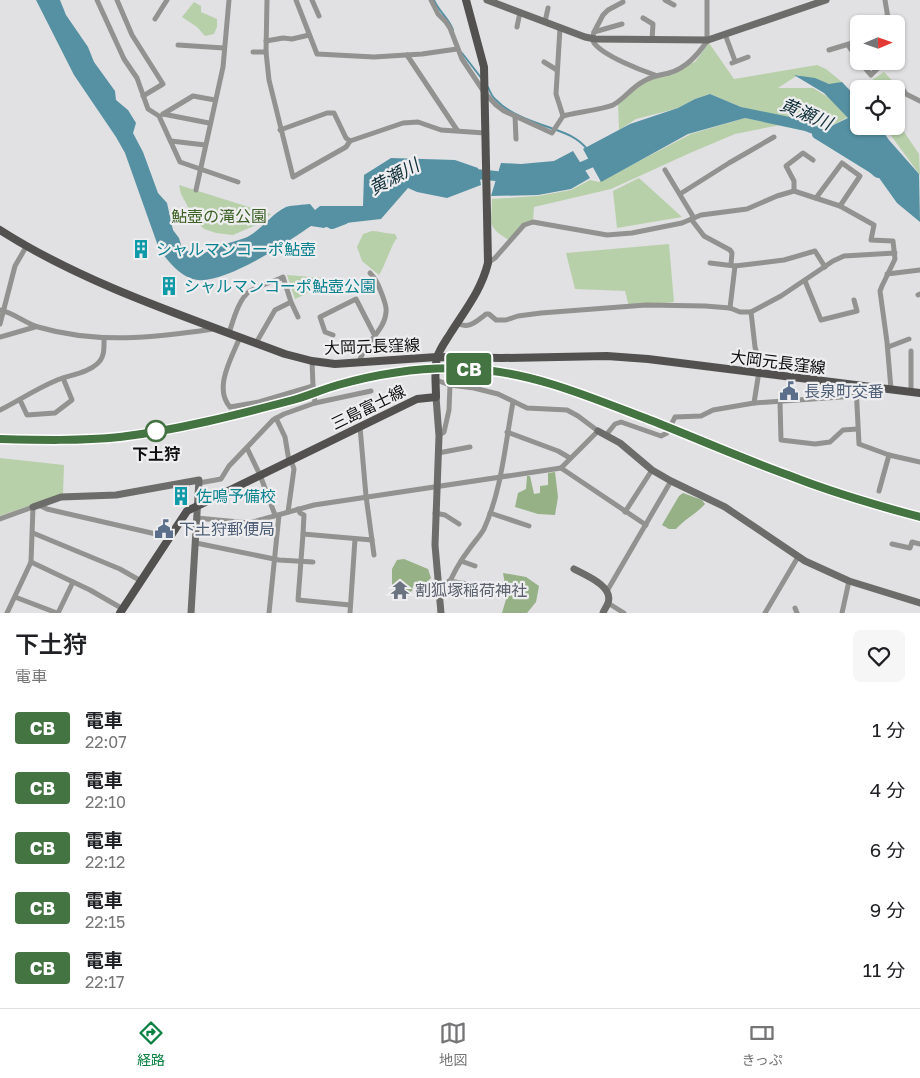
<!DOCTYPE html>
<html lang="ja">
<meta charset="utf-8">
<style>
body{margin:0;font-family:"Golos Text","Noto Sans JP",sans-serif;background:#f6f6f6;color:#202124;height:100vh;display:flex;flex-direction:column;font-size:19px;white-space:nowrap}
*{box-sizing:border-box;margin:0}
p{font-size:16px;color:#757577}
.icon{flex:none;width:28px;height:28px;fill:none;stroke:currentColor;stroke-width:2;stroke-linecap:round;stroke-linejoin:round}
.map{position:relative;height:613px;overflow:hidden}
.panel{display:flex;flex-direction:column;background:#fff;flex:1}
.panel>*{flex:none}
.badge{padding:0 10px;border-radius:4px;font-size:18px;line-height:32px}
.needle{width:32px;rotate:88deg}
.fabs{position:absolute;left:850px;top:15px;display:grid;gap:10px}
.fabs a{display:grid;place-items:center;width:55px;height:55px;border-radius:8px;background:#fff;box-shadow:0 1px 4px #0004;font-size:25px}
.map>.badge{position:absolute;translate:-50% -50%;box-shadow:0 0 0 2px #fff}
.round{display:grid;place-items:center;flex:none;width:52px;height:52px;border-radius:8px;background:#f6f6f6}
.summary{display:flex;align-items:center;justify-content:space-between;height:85px;padding:0 15px}
h1{font-size:24px;font-weight:600;line-height:38px}
ul{padding:0;list-style:none}
li{display:flex;align-items:center;gap:15px;height:60px;padding:0 15px}
li div{flex:1}
li b{display:block;font-size:19px}
li em{font-style:normal}
li .badge{min-width:55px;font-weight:700;text-align:center}
.tabs{display:flex;justify-content:space-around;align-items:center;height:70px;border-top:1px solid #e0e0e0;background:#fff;font-size:14px;color:#757577}
.tabs a{display:grid;justify-items:center;gap:2px}
.tabs .on{color:#0b8043}
.map>svg:first-child{display:block}
.green{fill:#b8d0aa}
.forest{fill:#95b185}
.water{fill:#5591a3}
.lines{fill:none;stroke-linecap:round;stroke-linejoin:round}
.stream{stroke:#5591a3;stroke-width:2}
.river{stroke:#5591a3;stroke-width:10}
.street{stroke:#929291;stroke-width:5}
.secondary{stroke:#6c6c6b;stroke-width:7}
.primary{stroke:#525150;stroke-width:8}
.rail-casing{stroke:#2f2f30;stroke-width:4}
.rail{stroke:#eeeef0;stroke-width:2;stroke-dasharray:5.5;stroke-linecap:butt}
.line-casing{stroke:#fff;stroke-width:11}
.line{stroke:#447442;stroke-width:8}
.stop-dot{fill:#fff;stroke:#447442;stroke-width:2.5}
.labels{text-anchor:middle;stroke-width:4.5;stroke-linejoin:round;paint-order:stroke}
.park-label{font-size:16px;fill:#3d6124;stroke:#eeeef0}
.culture-label{font-size:16px;fill:#0d838f;stroke:#eeeef0;text-anchor:start}
.street-label{font-size:16px;fill:#0d0d0d;stroke:#eeeef0}
.service-label{font-size:16px;fill:#4e5e75;stroke:#eeeef0;text-anchor:start}
.stop-label{font-size:16px;font-weight:bold;fill:#0d0d0d;stroke:#eeeef0}
.worship-label{font-size:16px;fill:#5b616d;stroke:#eeeef0;text-anchor:start}
.water-label{font-size:18px;font-style:italic;fill:#14323b;stroke:#eeeef0}
</style>
<div class="map">
<svg width="920" height="613" viewBox="0 0 920 613">
<rect width="100%" height="100%" fill="#e1e1e3"/>
<g class="green">
<polygon points="194,2 201,6 201,12 217,19 217,27 214,34 205,36 197,27 182,17"/>
<polygon points="709,43 734,79 817,65 826,69 842,82 830,86 798,75 778,88 813,88 831,99 848,117 825,129 741,107 710,94 695,99 679,108 636,119 619,130 618,102 653,77 695,62"/>
<polygon points="884,72 899,88 896,90 859,89"/>
<path d="M745 118 780 125 735 134 690 153 611 189 534 207 533 222 524 225 509 240C486 226 492 225 492 199L538 196 571 190 590 180 599 182 691 134Z"/>
<polygon points="896,120 919,154 920,175 884,126 896,126"/>
<polygon points="639,178 682,217 617,228 613,191"/>
<polygon points="179,185 271,214 258,224 233,235 216,233 204,229 195,220 181,194"/>
<path d="M372 231C380 231 386 234 395 234L397 238C390 247 386 264 379 275L362 261 357 247 363 234Z"/>
<polygon points="669,244 674,302 629,307 625,291 575,289 566,253"/>
<polygon points="287,275 324,278 325,285 295,299"/>
<polygon points="0,458 64,465 63,494 0,516"/>
</g>
<g class="forest">
<polygon points="555,472 558,497 555,515 538,514 515,507 518,493 526,489 527,476 530,476 534,494 540,493 540,486 548,485 548,473"/>
<path d="M683 493 702 500 705 504C696 514 685 519 676 529H669L662 525 679 496Z"/>
<polygon points="404,559 428,569 431,578 420,589 417,589 416,587 413,586 412,591 408,593 405,592 396,593 395,588 392,584 392,569 397,560"/>
<polygon points="503,573 526,577 539,586 536,602 527,613 502,613 507,596"/>
</g>
<g class="water">
<path d="M36 0H60L66 15 88 47 94 62 115 91 116 100 128 110 136 123 133 133 143 152 158 193 167 203 173 230 179 238 182 248 195 255H202C213 246 231 243 245 238 260 232 272 213 286 207 293 205 303 205 310 204L315 210 320 206H363L364 175 391 158 455 160 478 168 481 185 447 198 417 192 408 188 381 219 337 224 325 220 319 214 328 226 324 228 311 226C289 241 217 291 190 278 177 273 164 257 158 246L125 153 116 137 74 75Z"/>
<polygon points="794,75 815,78 829,84 842,82 859,100 859,126 879,126 889,140 919,174 920,222 897,203 872,168 828,140 805,131 745,118 688,134 601,182 583,149 630,124 678,108 695,99 710,94 741,107 790,117 825,129 848,118 824,93"/>
<polygon points="573,151 590,178 571,189 538,195 491,196 501,163 521,164 554,161"/>
</g>
<g class="lines">
<g class="stream">
<path d="M434 0C439 12 449 18 453 30"/>
<polyline points="462,53 482,79"/>
<path d="M488 87C490 92 492 97 496 100 509 114 533 122 551 128 565 133 577 137 587 149"/>
</g>
<g class="river">
<polyline points="817,134 872,168 878,173"/>
<polyline points="572,171 602,158"/>
<polyline points="465,173 496,176 508,180"/>
<polyline points="310,218 315,215 332,224 345,219"/>
</g>
<g class="street">
<polyline points="97,0 124,59 137,78 148,109 159,116 180,162 238,182"/>
<polyline points="117,0 132,35 163,84 143,96"/>
<polyline points="267,0 266,52 269,80 293,177 346,147 350,141 403,123 418,122 441,130 485,133"/>
<polyline points="296,0 317,54 374,57 422,54 457,49"/>
<polyline points="312,0 319,16"/>
<path d="M431 0 438 14 446 22 450 28 462 59 484 92 496 105 504 111 552 133 563 116C574 113 604 109 613 105 623 100 632 87 644 81 652 76 660 75 669 73 687 68 698 54 708 40"/>
<polyline points="665,0 674,5"/>
<polyline points="707,0 707,40"/>
<polyline points="885,0 889,24"/>
<polyline points="643,18 653,24 652,40"/>
<polyline points="155,19 167,0"/>
<polyline points="545,22 548,8"/>
<path d="M622 24 594 32C593 36 592 40 594 43 604 56 640 70 655 75"/>
<polyline points="517,27 520,12"/>
<polyline points="560,28 556,94 563,116"/>
<polyline points="594,32 603,15 608,10 623,2"/>
<polyline points="725,34 735,61"/>
<polyline points="266,41 283,38 292,39 309,35"/>
<polyline points="178,45 224,48"/>
<polyline points="848,45 859,61 871,75 885,61"/>
<polyline points="829,50 859,41"/>
<polyline points="253,52 266,52"/>
<polyline points="407,55 457,130"/>
<polyline points="544,62 557,70"/>
<polyline points="732,63 748,57"/>
<polyline points="901,86 906,94 920,101"/>
<polyline points="163,114 193,96 215,100"/>
<polyline points="163,114 209,123"/>
<polyline points="515,116 516,139"/>
<polyline points="280,130 327,113 334,113 346,138 350,141"/>
<polyline points="171,141 205,145"/>
<polyline points="665,170 694,218"/>
<polyline points="196,190 223,67 229,0"/>
<polyline points="794,191 794,181 786,166 803,153 813,160"/>
<polyline points="680,194 729,163 774,137"/>
<polyline points="816,198 842,163 860,176 840,206"/>
<polyline points="691,219 704,236 730,250 732,253 731,264"/>
<polyline points="488,263 495,258 524,225 533,222 607,235 632,233 682,223 701,215 747,209 777,196 794,191 840,206 874,225 871,240 893,241 895,259 882,286 880,291 887,342 891,389"/>
<polyline points="710,263 735,266 784,260 815,251 825,267"/>
<polyline points="887,274 920,270"/>
<polyline points="805,281 821,320 857,311 854,300"/>
<polyline points="918,295 920,294"/>
<polyline points="730,308 735,266"/>
<path d="M0 310C14 313 25 323 38 327 96 344 154 338 213 329"/>
<polyline points="751,312 781,296 833,261 844,256 895,253"/>
<path d="M457 323C468 330 477 321 486 314H489L496 320H506L518 316 541 313 646 305 705 306 730 308 740 312H751L755 347 760 365 754 403"/>
<polyline points="0,324 15,266 26,247"/>
<path d="M229 333C233 321 239 298 250 291 260 285 273 282 283 277L291 302 298 317"/>
<polyline points="333,335 325,332 320,317 356,299 375,336"/>
<polyline points="0,337 35,327"/>
<path d="M240 337C232 357 213 388 230 407L259 402 313 386"/>
<polyline points="256,343 275,310 291,302"/>
<polyline points="888,347 909,339"/>
<polyline points="911,351 911,392"/>
<path d="M359 363C363 344 385 331 386 312 387 307 384 301 383 297 379 287 377 280 370 273"/>
<polyline points="856,386 859,444 889,455 920,462"/>
<polyline points="20,400 27,415 55,413 72,400 63,378"/>
<polyline points="780,402 781,440 815,444 830,442 843,430 857,429"/>
<polyline points="315,403 371,391"/>
<path d="M0 410C18 401 36 389 55 381 68 375 86 374 97 364 105 357 104 348 104 338"/>
<polyline points="276,418 285,437 289,461"/>
<polyline points="360,427 366,496 374,555"/>
<polyline points="507,432 558,451 570,458"/>
<polyline points="439,435 444,432 449,410 450,385"/>
<polyline points="606,435 615,424 621,422 661,436 667,433 675,417 701,416 713,410 754,403 870,395 870,387"/>
<polyline points="247,448 260,475 275,515"/>
<polyline points="438,453 470,447"/>
<polyline points="561,468 646,525"/>
<polyline points="199,483 221,479 229,466 273,420 284,414 315,403 313,386 312,361"/>
<polyline points="879,491 889,455"/>
<polyline points="39,505 47,509 169,537"/>
<polyline points="298,509 300,513 304,515 303,534"/>
<polyline points="288,512 294,469 291,460"/>
<polyline points="625,512 652,470"/>
<polyline points="435,513 445,515 459,524"/>
<polyline points="490,513 529,526"/>
<polyline points="197,518 249,523 314,505 561,468 598,431 578,416 567,410 527,408 498,394 474,388 450,385 436,380"/>
<polyline points="0,519 33,507 31,562 7,613"/>
<polyline points="33,533 120,569 141,581"/>
<polyline points="196,543 279,560 313,562"/>
<polyline points="892,544 910,548 912,542 920,544"/>
<polyline points="461,561 475,566"/>
<polyline points="31,562 90,590 123,609"/>
<polyline points="449,581 474,585"/>
<polyline points="607,591 671,481"/>
<path d="M439 594 446 591C452 575 460 561 470 548 475 541 480 536 484 529 502 489 505 445 513 402"/>
<polyline points="15,597 57,613"/>
<polyline points="608,603 624,613"/>
<polyline points="350,605 298,600 303,534 372,540"/>
<polyline points="795,608 797,613"/>
<polyline points="58,613 73,582"/>
<polyline points="269,613 279,515"/>
<polyline points="350,613 355,539"/>
<polyline points="765,613 798,557"/>
<polyline points="842,613 849,581"/>
</g>
<g class="secondary">
<polyline points="487,0 585,37 595,39 708,40 826,0"/>
<polyline points="436,397 439,436 435,545 441,613"/>
<polyline points="598,431 620,443 652,470 671,481 725,507 805,561 849,581 920,603"/>
<polyline points="33,507 61,497 116,495 199,480 191,613"/>
<path d="M574 569C585 575 614 586 608 603 607 606 604 610 603 613"/>
</g>
<g class="primary">
<path d="M0 230C86 285 190 318 285 354L312 361 335 364 437 357 502 358 607 356 648 359 920 393"/>
<path d="M120 613 187 511 417 399 436 397C436 384 434 371 437 358 439 350 445 342 450 334 465 310 481 291 488 263L484 67 466 0"/>
</g>
<g class="rail-casing">
<polyline id="rail" points="0,439 92,439 138,434 205,421 295,400 337,385 381,375 435,369 471,369 495,371 554,385 669,427 821,487 920,517"/>
</g>
<use href="#rail" class="rail"/>
</g>
<g class="lines">
<g class="line-casing">
<path id="line" d="M0 439C40 440 80 441 120 437 178 430 236 415 293 400 308 396 323 389 338 385 381 373 426 366 471 369 533 372 592 398 650 420 696 438 741 458 788 475 831 492 875 505 920 517"/>
</g>
<use href="#line" class="line"/>
</g>
<defs>
<g id="building-bare" transform="scale(1.5)"><path d="M-4-6H4V6H1V3H-1V6H-4ZM-2.5-4.3h1.7v1.8h-1.7ZM.8-4.3h1.7v1.8H.8ZM-2.5-1h1.7V.8h-1.7ZM.8-1h1.7V.8H.8Z" fill="#0f9aa8" stroke="#eeeef0" stroke-width="2.5" paint-order="stroke"/></g>
<g id="civic-bare" transform="scale(1.5)"><path d="M-.6-6.5H3V-4.5H.6V-3L4-1V1h2V6H-6V1h2V-1L-.6-3ZM-1.2 2.5V6h2.4V2.5Z" fill="#5c6f8a" stroke="#eeeef0" stroke-width="2.5" paint-order="stroke"/></g>
<g id="temple-bare" transform="scale(1.5)"><path d="M0-6L5-2H3V0L6.5 2.5H4V6H1.5V3h-3V6H-4V2.5H-6.5L-3 0V-2H-5Z" fill="#6b7280" stroke="#eeeef0" stroke-width="2.5" paint-order="stroke"/></g>
</defs>
<g fill-rule="evenodd">
<use href="#building-bare" x="141" y="249"/>
<use href="#building-bare" x="169" y="286"/>
<use href="#civic-bare" x="789" y="391"/>
<use href="#building-bare" x="181" y="496"/>
<use href="#civic-bare" x="164" y="529"/>
<use href="#temple-bare" x="400" y="590"/>
</g>
<circle class="stop-dot" cx="156" cy="431" r="10"/>
<g class="labels">
<g class="park-label">
<text x="219" y="222">鮎壺の滝公園</text>
</g>
<g class="culture-label">
<text x="156" y="255">シャルマンコーポ鮎壺</text>
<text x="184" y="292">シャルマンコーポ鮎壺公園</text>
<text x="196" y="502">佐鳴予備校</text>
</g>
<g class="street-label">
<text transform="translate(372 346) rotate(-2)" y="6">大岡元長窪線</text>
<text transform="translate(778 362) rotate(7)" y="6">大岡元長窪線</text>
<text transform="translate(368 407) rotate(-26)" y="6">三島富士線</text>
</g>
<g class="service-label">
<text x="804" y="397">長泉町交番</text>
<text x="179" y="535">下土狩郵便局</text>
</g>
<g class="stop-label">
<text x="156" y="460">下土狩</text>
</g>
<g class="worship-label">
<text x="415" y="596">割狐塚稲荷神社</text>
</g>
<g class="water-label">
<text transform="translate(806 114) rotate(23)" y="6">黄瀬川</text>
<text transform="translate(394 177) rotate(-29)" y="6">黄瀬川</text>
</g>
</g>
</svg>
<div class="fabs">
<a><svg class="needle" viewBox="-14 -14 28 28"><path d="M0-13l5 13h-10z" fill="#e53935"/><path d="M0 13l5-13h-10z" fill="#757577"/></svg></a>
<a><svg class="icon" aria-label="locate" viewBox="0 0 24 24"><circle cx="12" cy="12" r="6"/><path d="M12 2v4M12 18v4M2 12h4M18 12h4"/></svg></a>
</div>
<b class="badge" style="left:469px;top:369px;background:#447442;color:#fff">CB</b>
</div>
<section class="panel">
<div class="summary"><div><h1>下土狩</h1><p>電車</p></div><a class="round"><svg class="icon" aria-label="heart" viewBox="0 0 24 24"><path d="M12 20l-8-8c-3-5 5-10 8-4 3-6 11-1 8 4z"/></svg></a></div>
<ul>
<li><span class="badge" style="background:#447442;color:#fff">CB</span><div><b>電車</b><p>22:07</p></div><em>1 分</em></li>
<li><span class="badge" style="background:#447442;color:#fff">CB</span><div><b>電車</b><p>22:10</p></div><em>4 分</em></li>
<li><span class="badge" style="background:#447442;color:#fff">CB</span><div><b>電車</b><p>22:12</p></div><em>6 分</em></li>
<li><span class="badge" style="background:#447442;color:#fff">CB</span><div><b>電車</b><p>22:15</p></div><em>9 分</em></li>
<li><span class="badge" style="background:#447442;color:#fff">CB</span><div><b>電車</b><p>22:17</p></div><em>11 分</em></li>
</ul>
</section>
<nav class="tabs">
<a class="on"><svg class="icon" aria-label="directions" viewBox="0 0 24 24"><path d="M12 3l9 9-9 9-9-9zM9 14v-3h6M13 9l2 2-2 2"/></svg>経路</a>
<a><svg class="icon" aria-label="map" viewBox="0 0 24 24"><path d="M3 6l6-2 6 2 6-2v14l-6 2-6-2-6 2zM9 4v14M15 6v14"/></svg>地図</a>
<a><svg class="icon" aria-label="tickets" viewBox="0 0 24 24"><path d="M3 7h18v10H3zM15 7v10"/></svg>きっぷ</a>
</nav>
